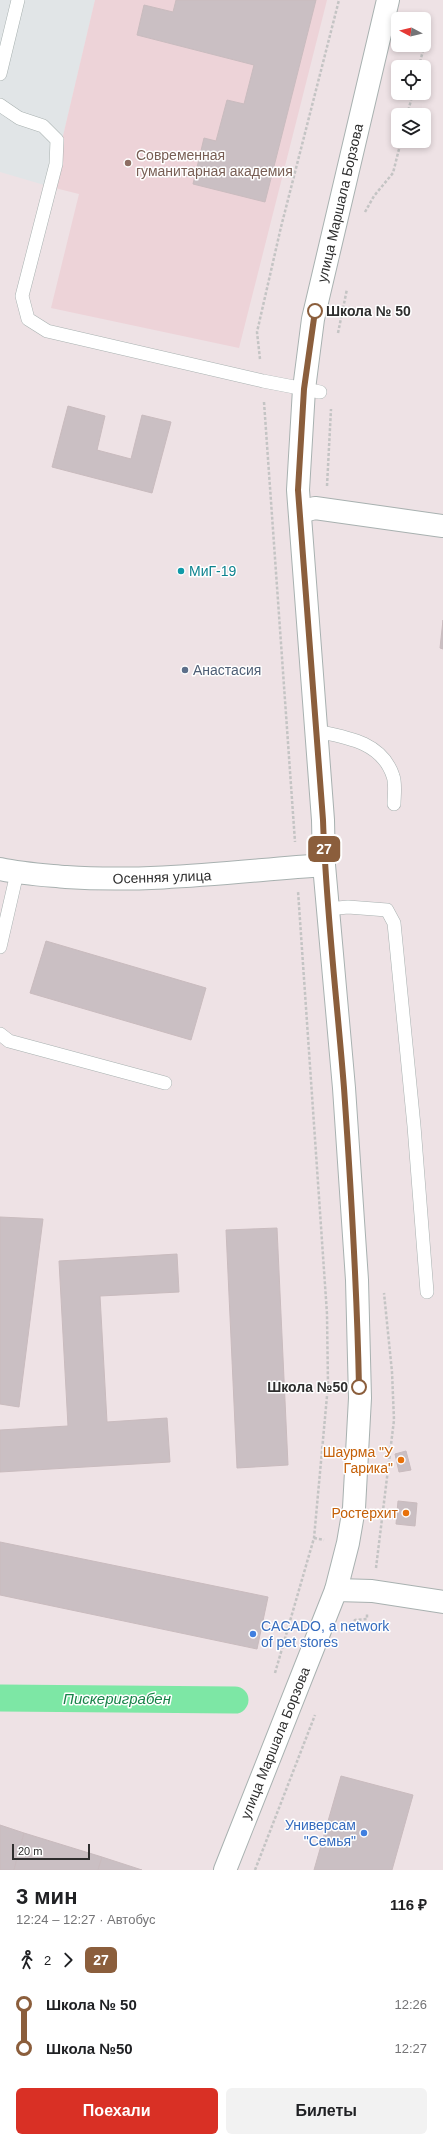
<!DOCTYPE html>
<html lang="ru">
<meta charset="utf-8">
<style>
body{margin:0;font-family:Helvetica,sans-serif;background:#f2f2f2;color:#202124;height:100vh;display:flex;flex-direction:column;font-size:15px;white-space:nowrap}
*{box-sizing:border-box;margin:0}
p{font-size:13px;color:#757577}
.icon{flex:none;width:22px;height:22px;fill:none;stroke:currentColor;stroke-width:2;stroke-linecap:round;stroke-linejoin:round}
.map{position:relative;height:1870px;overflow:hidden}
.side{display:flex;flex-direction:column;background:#fff;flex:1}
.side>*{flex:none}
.badge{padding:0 8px;border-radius:6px;font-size:14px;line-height:26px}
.needle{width:26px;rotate:277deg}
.fabs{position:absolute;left:391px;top:12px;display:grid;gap:8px}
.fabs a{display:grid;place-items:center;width:40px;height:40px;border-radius:6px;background:#fff;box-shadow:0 2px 6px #0003;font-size:20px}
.scale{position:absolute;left:12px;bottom:10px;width:78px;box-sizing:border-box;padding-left:4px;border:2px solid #2e2e2e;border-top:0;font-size:11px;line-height:14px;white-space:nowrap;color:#2e2e2e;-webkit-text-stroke:3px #fff;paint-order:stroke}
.map>.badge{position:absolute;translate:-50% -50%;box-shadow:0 0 0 2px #fff}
.legs{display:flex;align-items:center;gap:6px;height:44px;padding:0 16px;font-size:13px}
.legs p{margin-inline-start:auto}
.summary{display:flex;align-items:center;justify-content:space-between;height:68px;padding:0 16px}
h1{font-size:22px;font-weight:700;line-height:30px}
.cta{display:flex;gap:8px;margin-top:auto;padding:8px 16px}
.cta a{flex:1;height:46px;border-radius:6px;background:#d93025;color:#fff;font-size:16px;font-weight:700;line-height:46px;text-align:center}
.cta a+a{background:#f2f2f2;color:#202124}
ul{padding:0 16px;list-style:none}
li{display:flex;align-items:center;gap:14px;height:44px;font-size:15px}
li i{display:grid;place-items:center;width:6px;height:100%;margin:0 5px;background:currentColor}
li i::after{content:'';width:10px;height:10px;margin:-5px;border:3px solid;border-radius:50%;background:#fff}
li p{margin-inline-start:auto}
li:first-child i{background:linear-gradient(#0000 50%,currentColor 0)}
li:last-child i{background:linear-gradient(currentColor 50%,#0000 0)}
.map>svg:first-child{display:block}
.industrial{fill:#e1e5e7}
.education{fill:#edd3d8}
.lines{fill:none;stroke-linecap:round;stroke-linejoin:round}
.canal{stroke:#7de7a5;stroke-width:27}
.building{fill:#cabfc3;stroke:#c9bbbe}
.service-casing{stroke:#a8b1b0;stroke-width:14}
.tertiary-casing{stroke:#a8b1b0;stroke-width:24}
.secondary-casing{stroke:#a8b1b0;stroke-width:24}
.path{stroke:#c4c4c4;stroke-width:2.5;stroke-dasharray:3 2;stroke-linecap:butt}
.service{stroke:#fff;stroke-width:13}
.tertiary{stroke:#fff;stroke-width:22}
.secondary{stroke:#fff;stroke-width:22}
.line-1-casing{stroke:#fff;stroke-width:9}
.line-1{stroke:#8b5e3c;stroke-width:6}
.education-dot{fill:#8d6e63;stroke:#fff;stroke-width:1.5}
.stop-1-dot{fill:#fff;stroke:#8b5e3c;stroke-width:2}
.culture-dot{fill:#0f9aa8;stroke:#fff;stroke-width:1.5}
.service-dot{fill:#5c6f8a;stroke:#fff;stroke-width:1.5}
.food-dot{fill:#e8710a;stroke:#fff;stroke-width:1.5}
.shop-dot{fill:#3f7fe0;stroke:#fff;stroke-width:1.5}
.labels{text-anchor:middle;stroke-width:3;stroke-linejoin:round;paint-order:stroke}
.education-label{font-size:14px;fill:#785e54;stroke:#fff;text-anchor:start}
.street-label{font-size:14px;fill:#2e2e2e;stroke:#fff}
.stop-label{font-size:14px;font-weight:bold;fill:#2e2e2e;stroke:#fff;text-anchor:start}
.culture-label{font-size:14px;fill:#0d838f;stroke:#fff;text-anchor:start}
.service-label{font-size:14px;fill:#4e5e75;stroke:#fff;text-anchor:start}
.food-label{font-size:14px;fill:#c56008;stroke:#fff;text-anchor:end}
.shop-label{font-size:14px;fill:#366cbe;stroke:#fff;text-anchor:start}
.water-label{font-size:15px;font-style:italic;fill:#178348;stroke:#fff}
</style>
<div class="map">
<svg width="443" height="1870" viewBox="0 0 443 1870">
<rect width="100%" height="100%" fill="#eee2e5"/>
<polygon class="industrial" points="0,0 95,0 51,187 0,172"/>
<polygon class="education" points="95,0 176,0 173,12 144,5 137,35 254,65 244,104 227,100 216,141 193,184 265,202 316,0 327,0 239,348 51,308 79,194 51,187"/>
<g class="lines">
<polyline class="canal" points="0,1698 235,1700"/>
</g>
<g class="building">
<polygon points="176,0 316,0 265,202 193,184 204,138 216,141 227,100 244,104 254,65 137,35 144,5 173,12"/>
<polygon points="68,406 105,416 97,450 131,459 142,415 171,422 152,493 52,467"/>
<polygon points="443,620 443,649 440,648"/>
<polygon points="46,941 206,988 191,1040 30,993"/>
<polygon points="0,1217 43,1219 19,1407 0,1404"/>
<polygon points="277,1228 288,1465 237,1468 226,1230"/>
<polygon points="177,1254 179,1292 100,1296 107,1422 167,1418 170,1462 0,1472 0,1430 68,1426 59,1261"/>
<polygon points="406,1451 411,1470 399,1472 395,1454"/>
<polygon points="398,1501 417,1503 415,1526 396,1524"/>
<polygon points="0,1542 268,1597 257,1649 0,1595"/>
<polygon points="341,1776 413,1795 392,1870 314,1870"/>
<polygon points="0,1825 24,1833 14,1870 0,1870"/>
<polygon points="24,1833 102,1857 98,1870 14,1870"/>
<polygon points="102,1857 142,1870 98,1870"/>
</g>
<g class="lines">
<g class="service-casing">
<g id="service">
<polyline points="0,74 18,0"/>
<polyline points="0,105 19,118 43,126 57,140 56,164 22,296 28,319 47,331 263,381 320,392"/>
<path d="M316 731C346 737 382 742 393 776 396 784 394 796 394 804"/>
<polyline points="328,909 348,907 387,910 394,923 414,1126 427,1292"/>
<polyline points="0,947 17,873"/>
<polyline points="0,1034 9,1041 165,1083"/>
</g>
</g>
<g class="tertiary-casing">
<g id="tertiary">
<polyline points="300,512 315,508 443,526"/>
<path d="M0 869C22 874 44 875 66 877 153 883 238 871 324 865"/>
<polyline points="336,1590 372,1591 443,1602"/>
</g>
</g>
<g class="secondary-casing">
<polyline id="secondary" points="225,1870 336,1590 348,1543 354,1508 360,1398 357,1280 344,1088 324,865 323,820 298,490 304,389 313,319 388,0"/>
</g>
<g class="path">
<polyline points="419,67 429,25"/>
<polyline points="407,115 413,93"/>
<polyline points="365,212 374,196 393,173 401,141"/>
<polyline points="338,333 347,289"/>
<polyline points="260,359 257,332 281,227 339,0"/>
<polyline points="264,402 295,842"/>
<polyline points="327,486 331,409"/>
<polyline points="314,1538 324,1540"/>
<polyline points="376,1568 394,1420 392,1372 384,1293"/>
<polyline points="348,1629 355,1620 367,1619 367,1614"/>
<polyline points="275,1673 314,1538 328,1385 327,1314 298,891"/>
<polyline points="255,1870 315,1715"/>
</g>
<use href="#service" class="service"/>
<use href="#tertiary" class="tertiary"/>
<use href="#secondary" class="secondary"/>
</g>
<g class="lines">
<g class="line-1-casing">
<path id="line-1" d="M315 311 304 389 298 490 323 820C326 910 337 999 344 1088 351 1188 357 1287 359 1387"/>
</g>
<use href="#line-1" class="line-1"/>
</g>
<circle class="education-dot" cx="128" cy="163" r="4"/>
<g class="stop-1-dot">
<circle cx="315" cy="311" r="7"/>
<circle cx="359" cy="1387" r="7"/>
</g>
<circle class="culture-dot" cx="181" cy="571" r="4"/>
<circle class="service-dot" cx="185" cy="670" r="4"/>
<g class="food-dot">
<circle cx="401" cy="1460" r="4"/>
<circle cx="406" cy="1513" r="4"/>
</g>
<g class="shop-dot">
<circle cx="253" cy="1634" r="4"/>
<circle cx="364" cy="1833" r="4"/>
</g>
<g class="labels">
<g class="education-label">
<text x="136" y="160">Современная<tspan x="136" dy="16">гуманитарная академия</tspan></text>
</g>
<g class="street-label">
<text transform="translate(340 203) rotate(-77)" y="5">улица Маршала Борзова</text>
<text transform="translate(162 877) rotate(-2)" y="5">Осенняя улица</text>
<text transform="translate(275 1743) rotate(-68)" y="5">улица Маршала Борзова</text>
</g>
<g class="stop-label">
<text x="326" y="316">Школа № 50</text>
<text x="348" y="1392" text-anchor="end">Школа №50</text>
</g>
<g class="culture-label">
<text x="189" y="576">МиГ-19</text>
</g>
<g class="service-label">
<text x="193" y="675">Анастасия</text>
</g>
<g class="food-label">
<text x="393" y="1457">Шаурма "У<tspan x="393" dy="16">Гарика"</tspan></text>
<text x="398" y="1518">Ростерхит</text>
</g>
<g class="shop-label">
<text x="261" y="1631">CACADO, a network<tspan x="261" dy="16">of pet stores</tspan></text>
<text x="356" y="1830" text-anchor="end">Универсам<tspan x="356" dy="16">"Семья"</tspan></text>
</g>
<g class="water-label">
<text x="117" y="1704">Пискериграбен</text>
</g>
</g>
</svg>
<div class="fabs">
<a><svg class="needle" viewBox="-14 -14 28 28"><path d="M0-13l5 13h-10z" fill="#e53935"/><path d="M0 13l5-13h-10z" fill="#757577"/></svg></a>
<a><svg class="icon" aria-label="locate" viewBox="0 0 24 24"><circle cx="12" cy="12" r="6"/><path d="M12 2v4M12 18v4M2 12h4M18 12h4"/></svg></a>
<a><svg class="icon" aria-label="layers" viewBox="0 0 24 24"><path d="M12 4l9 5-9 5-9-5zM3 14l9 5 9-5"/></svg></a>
</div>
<div class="scale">20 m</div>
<b class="badge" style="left:324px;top:849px;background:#8b5e3c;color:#fff">27</b>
</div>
<section class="side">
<div class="summary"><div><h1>3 мин</h1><p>12:24 – 12:27 · Автобус</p></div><b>116 ₽</b></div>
<div class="legs"><svg class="icon" aria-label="walk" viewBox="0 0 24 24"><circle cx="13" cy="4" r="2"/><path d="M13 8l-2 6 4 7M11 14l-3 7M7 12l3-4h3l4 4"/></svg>2<svg class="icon" aria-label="forward" viewBox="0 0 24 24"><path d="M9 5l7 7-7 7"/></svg><b class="badge" style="background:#8b5e3c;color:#fff">27</b></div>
<ul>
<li><i style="color:#8b5e3c"></i><b>Школа № 50</b><p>12:26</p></li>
<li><i style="color:#8b5e3c"></i><b>Школа №50</b><p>12:27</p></li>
</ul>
<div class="cta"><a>Поехали</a><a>Билеты</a></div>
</section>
